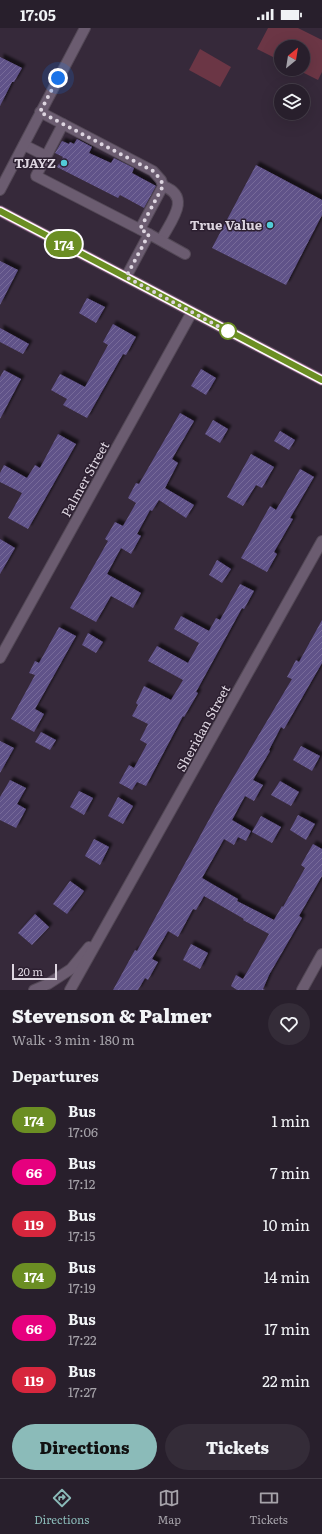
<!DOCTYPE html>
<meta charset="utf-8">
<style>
body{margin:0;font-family:Literata,serif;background:#342c38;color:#f1f3f6;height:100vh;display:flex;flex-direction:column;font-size:15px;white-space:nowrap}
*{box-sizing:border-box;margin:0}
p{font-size:13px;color:#a5a2a9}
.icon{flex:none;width:22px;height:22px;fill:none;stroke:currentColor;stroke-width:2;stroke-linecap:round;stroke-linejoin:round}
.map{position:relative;height:962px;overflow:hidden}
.drawer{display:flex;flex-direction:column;background:#281f2c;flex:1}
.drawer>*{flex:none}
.badge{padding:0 8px;border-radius:13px;font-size:14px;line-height:26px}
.needle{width:26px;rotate:30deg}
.fabs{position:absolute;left:274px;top:12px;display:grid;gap:8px}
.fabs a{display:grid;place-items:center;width:36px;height:36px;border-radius:50%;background:#281f2c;box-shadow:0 4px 16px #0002,0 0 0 1px #443d48;font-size:20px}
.scale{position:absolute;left:12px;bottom:10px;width:45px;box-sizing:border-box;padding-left:4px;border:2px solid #ddd5e0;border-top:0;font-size:11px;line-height:14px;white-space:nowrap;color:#ddd5e0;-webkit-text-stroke:3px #2c1f30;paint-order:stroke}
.you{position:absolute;width:20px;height:20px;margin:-10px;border:3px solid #fff;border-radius:50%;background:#1a73e8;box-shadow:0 0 0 6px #1a73e833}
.map>.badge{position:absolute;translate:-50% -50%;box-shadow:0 0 0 2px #fff}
h2{padding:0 12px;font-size:15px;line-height:36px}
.round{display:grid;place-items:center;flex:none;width:42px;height:42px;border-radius:21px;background:#342c38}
.overview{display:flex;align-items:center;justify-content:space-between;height:68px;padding:0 12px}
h1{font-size:19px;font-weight:800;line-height:30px}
.cta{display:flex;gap:8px;margin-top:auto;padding:8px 12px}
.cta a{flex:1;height:46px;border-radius:24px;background:#8bbbb9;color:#111;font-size:16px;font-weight:800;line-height:46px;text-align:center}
.cta a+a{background:#342c38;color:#f1f3f6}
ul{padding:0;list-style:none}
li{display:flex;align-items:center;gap:12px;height:52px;padding:0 12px}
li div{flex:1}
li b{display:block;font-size:15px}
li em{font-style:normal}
li .badge{min-width:44px;font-weight:700;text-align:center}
.status{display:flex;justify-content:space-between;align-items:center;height:28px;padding:0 20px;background:#281f2c;direction:ltr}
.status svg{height:11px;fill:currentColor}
.tabs{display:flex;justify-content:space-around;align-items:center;height:56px;border-top:1px solid #443d48;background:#281f2c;font-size:11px;color:#a5a2a9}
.tabs a{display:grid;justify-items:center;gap:2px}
.tabs .on{color:#8bbbb9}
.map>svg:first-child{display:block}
.green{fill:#6b3645}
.building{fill:url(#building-hatch);filter:url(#shadow)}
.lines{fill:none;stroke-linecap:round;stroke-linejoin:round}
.minor-casing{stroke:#534856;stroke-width:12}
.major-casing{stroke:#534856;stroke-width:12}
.minor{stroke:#6b5c70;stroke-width:10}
.major{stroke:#c178ae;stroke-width:10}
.line-casing{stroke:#fff;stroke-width:9}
.line{stroke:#6b8e23;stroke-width:6}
.walk{stroke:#ddd5e0;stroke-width:4;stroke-dasharray:0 7.2}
.poi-dot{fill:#52cbd7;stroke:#2c1f30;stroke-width:1.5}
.stop-dot{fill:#fff;stroke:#6b8e23;stroke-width:2}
.labels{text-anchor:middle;stroke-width:3;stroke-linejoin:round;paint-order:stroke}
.poi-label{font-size:13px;font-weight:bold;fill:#ddd5e0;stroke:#2c1f30;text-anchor:end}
.street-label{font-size:13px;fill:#ddd5e0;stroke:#2c1f30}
</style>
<div class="status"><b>17:05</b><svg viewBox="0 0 49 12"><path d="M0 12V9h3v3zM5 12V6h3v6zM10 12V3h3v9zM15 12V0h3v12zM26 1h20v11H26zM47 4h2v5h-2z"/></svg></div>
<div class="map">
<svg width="322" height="962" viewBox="0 0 322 962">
<defs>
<pattern id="building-hatch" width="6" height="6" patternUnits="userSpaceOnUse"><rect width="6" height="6" fill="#615289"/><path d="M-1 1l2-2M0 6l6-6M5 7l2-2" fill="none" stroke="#776a99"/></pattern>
<filter id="shadow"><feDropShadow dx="3.5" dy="-3.5" stdDeviation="1" flood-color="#0009"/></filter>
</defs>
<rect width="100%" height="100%" fill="#36293a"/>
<g class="green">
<polygon points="268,0 298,0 322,12 322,44 318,52 296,41 303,41 303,19 281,19 281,33 257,21"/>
<polygon points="200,21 231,39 220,59 189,42"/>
</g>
<g class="building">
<polygon points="0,29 22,40 14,54 12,54 0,78"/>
<polygon points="77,111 92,119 89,125 111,135 114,130 134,140 132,145 156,158 144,180 120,167 118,170 57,139 63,129 55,125 62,113 69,116 70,114 74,116"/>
<polygon points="256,137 322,172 322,187 286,257 212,220"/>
<polygon points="0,233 18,242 0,277"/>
<polygon points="87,270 105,279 96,295 79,285"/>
<polygon points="113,296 136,309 126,327 123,326 87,390 63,377 67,371 51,362 60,346 85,359 108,317 103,314"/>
<polygon points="0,300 29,316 23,326 0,314"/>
<polygon points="201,341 216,350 206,367 191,358"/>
<polygon points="4,342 21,351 0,391 0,349"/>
<polygon points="180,385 194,393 172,431 178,435 165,460 194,477 186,490 159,472 152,483 150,482 137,506 141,508 131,526 121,520 107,546 141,565 133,580 111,568 96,594 70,580 108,513 105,511 115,494 123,498 136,475 128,470 136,455 139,456"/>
<polygon points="213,392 228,401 220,415 205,406"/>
<polygon points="280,403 295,412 289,422 274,413"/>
<polygon points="58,406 76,416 28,501 8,490 22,465 0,454 0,445 4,437 27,450 35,437 40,440"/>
<polygon points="251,426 274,439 262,460 256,457 243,478 227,469"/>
<polygon points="300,441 314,449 290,490 293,491 274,524 277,526 267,544 241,530 270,478 276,482"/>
<polygon points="0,511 15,520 0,546"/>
<polygon points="217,532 231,541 222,555 209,547"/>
<polygon points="240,556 254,563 244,581 242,580 196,664 198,665 184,689 183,688 146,758 137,754 132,762 119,755 129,737 134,740 147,716 140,712 148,696 132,688 138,677 136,675 144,658 171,672 183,652 148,633 157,618 188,635 199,615 174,601 181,588 209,603 216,590 220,592"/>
<polygon points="322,592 322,635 284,701 281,699 269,722 270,723 253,752 263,757 254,773 245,768 232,792 251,803 246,813 238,809 234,817 224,811 202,850 238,871 237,873 274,892 282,878 283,879 305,840 301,837 313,816 322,821 322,848 299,888 302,890 269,947 263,961 265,962 237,962 231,958 236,947 243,951 269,906 243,892 244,891 204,868 196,882 193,881 178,909 168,903 152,931 158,934 148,952 145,950 138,962 113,962 135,922 137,923 217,777 292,651 287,649 296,632 299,634"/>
<polygon points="59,599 76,608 35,681 44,686 34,704 11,691 35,647 29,645 35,633 39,635"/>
<polygon points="88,605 103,614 96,625 82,617"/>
<polygon points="41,704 56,712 50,722 35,714"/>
<polygon points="0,713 14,720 0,745"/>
<polygon points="301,718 320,728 312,743 293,732"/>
<polygon points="10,752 26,760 17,776 26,781 16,800 0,792 0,769"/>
<polygon points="280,753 299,764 291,778 271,767"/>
<polygon points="79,763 93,770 84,787 70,779"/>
<polygon points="118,769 133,778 123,796 108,788"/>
<polygon points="298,787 315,796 306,812 290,802"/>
<polygon points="261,788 281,799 272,815 252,804"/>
<polygon points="94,811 109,819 100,837 85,828"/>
<polygon points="70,853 84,863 67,886 53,876"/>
<polygon points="35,886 49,899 32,917 18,905"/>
<polygon points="191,916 208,925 200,941 183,932"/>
</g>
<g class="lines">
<g class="minor-casing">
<g id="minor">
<polyline points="40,84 153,143 161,152 163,158 140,201"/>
<polyline points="63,96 36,148 149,206"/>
<polyline points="24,117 46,128"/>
<polyline points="0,162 85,0"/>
<path d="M161 212C170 194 193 169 163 158"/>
<polyline points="126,249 149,206 185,226"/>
<polyline points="0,630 192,284"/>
<polyline points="34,962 48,956 71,941 89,919"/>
<polyline points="70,962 322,513"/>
<polyline points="302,962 322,926"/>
</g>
</g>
<g class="major-casing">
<polyline id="major" points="0,183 322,352"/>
</g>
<use href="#minor" class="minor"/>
<use href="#major" class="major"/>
</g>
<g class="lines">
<g class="line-casing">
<polyline id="line" points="0,183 322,352"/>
</g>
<use href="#line" class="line"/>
<polyline class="walk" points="58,50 40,84 153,143 161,152 163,158 140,201 149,206 126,249 229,304 228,303"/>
</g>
<g class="poi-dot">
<circle cx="64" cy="135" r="4"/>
<circle cx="270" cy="197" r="4"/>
</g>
<circle class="stop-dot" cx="228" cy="303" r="8"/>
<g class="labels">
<g class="poi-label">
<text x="56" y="140">TJAYZ</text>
<text x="262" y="202">True Value</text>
</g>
<g class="street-label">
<text transform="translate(85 451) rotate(-61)" y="5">Palmer Street</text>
<text transform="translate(203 700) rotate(-61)" y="5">Sheridan Street</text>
</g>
</g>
</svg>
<div class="fabs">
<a><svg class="needle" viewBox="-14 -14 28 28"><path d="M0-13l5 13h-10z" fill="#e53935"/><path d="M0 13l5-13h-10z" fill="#a5a2a9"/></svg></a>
<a><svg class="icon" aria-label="layers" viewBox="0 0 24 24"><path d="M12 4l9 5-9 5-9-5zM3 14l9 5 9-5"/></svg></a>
</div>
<div class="scale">20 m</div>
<div class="you" style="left:58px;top:50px"></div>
<b class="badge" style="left:64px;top:216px;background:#6b8e23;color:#fff">174</b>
</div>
<section class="drawer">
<div class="overview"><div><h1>Stevenson &amp; Palmer</h1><p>Walk · 3 min · 180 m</p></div><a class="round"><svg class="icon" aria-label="heart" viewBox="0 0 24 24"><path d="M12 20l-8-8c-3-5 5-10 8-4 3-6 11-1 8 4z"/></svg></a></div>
<h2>Departures</h2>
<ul>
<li><span class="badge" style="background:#6b8e23;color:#fff">174</span><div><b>Bus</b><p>17:06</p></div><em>1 min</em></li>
<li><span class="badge" style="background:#e6007e;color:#fff">66</span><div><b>Bus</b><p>17:12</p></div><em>7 min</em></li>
<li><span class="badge" style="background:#d7263d;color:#fff">119</span><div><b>Bus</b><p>17:15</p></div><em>10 min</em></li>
<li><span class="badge" style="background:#6b8e23;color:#fff">174</span><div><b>Bus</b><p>17:19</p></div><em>14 min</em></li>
<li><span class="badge" style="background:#e6007e;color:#fff">66</span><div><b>Bus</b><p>17:22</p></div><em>17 min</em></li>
<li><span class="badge" style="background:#d7263d;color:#fff">119</span><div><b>Bus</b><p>17:27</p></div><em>22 min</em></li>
</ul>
<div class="cta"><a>Directions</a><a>Tickets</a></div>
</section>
<nav class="tabs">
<a class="on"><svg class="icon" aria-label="directions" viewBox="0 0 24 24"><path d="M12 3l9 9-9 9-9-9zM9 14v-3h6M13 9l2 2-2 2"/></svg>Directions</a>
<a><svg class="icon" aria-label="map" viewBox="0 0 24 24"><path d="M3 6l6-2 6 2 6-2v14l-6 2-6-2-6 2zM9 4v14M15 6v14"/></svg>Map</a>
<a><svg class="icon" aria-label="tickets" viewBox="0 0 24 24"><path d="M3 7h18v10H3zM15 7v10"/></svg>Tickets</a>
</nav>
